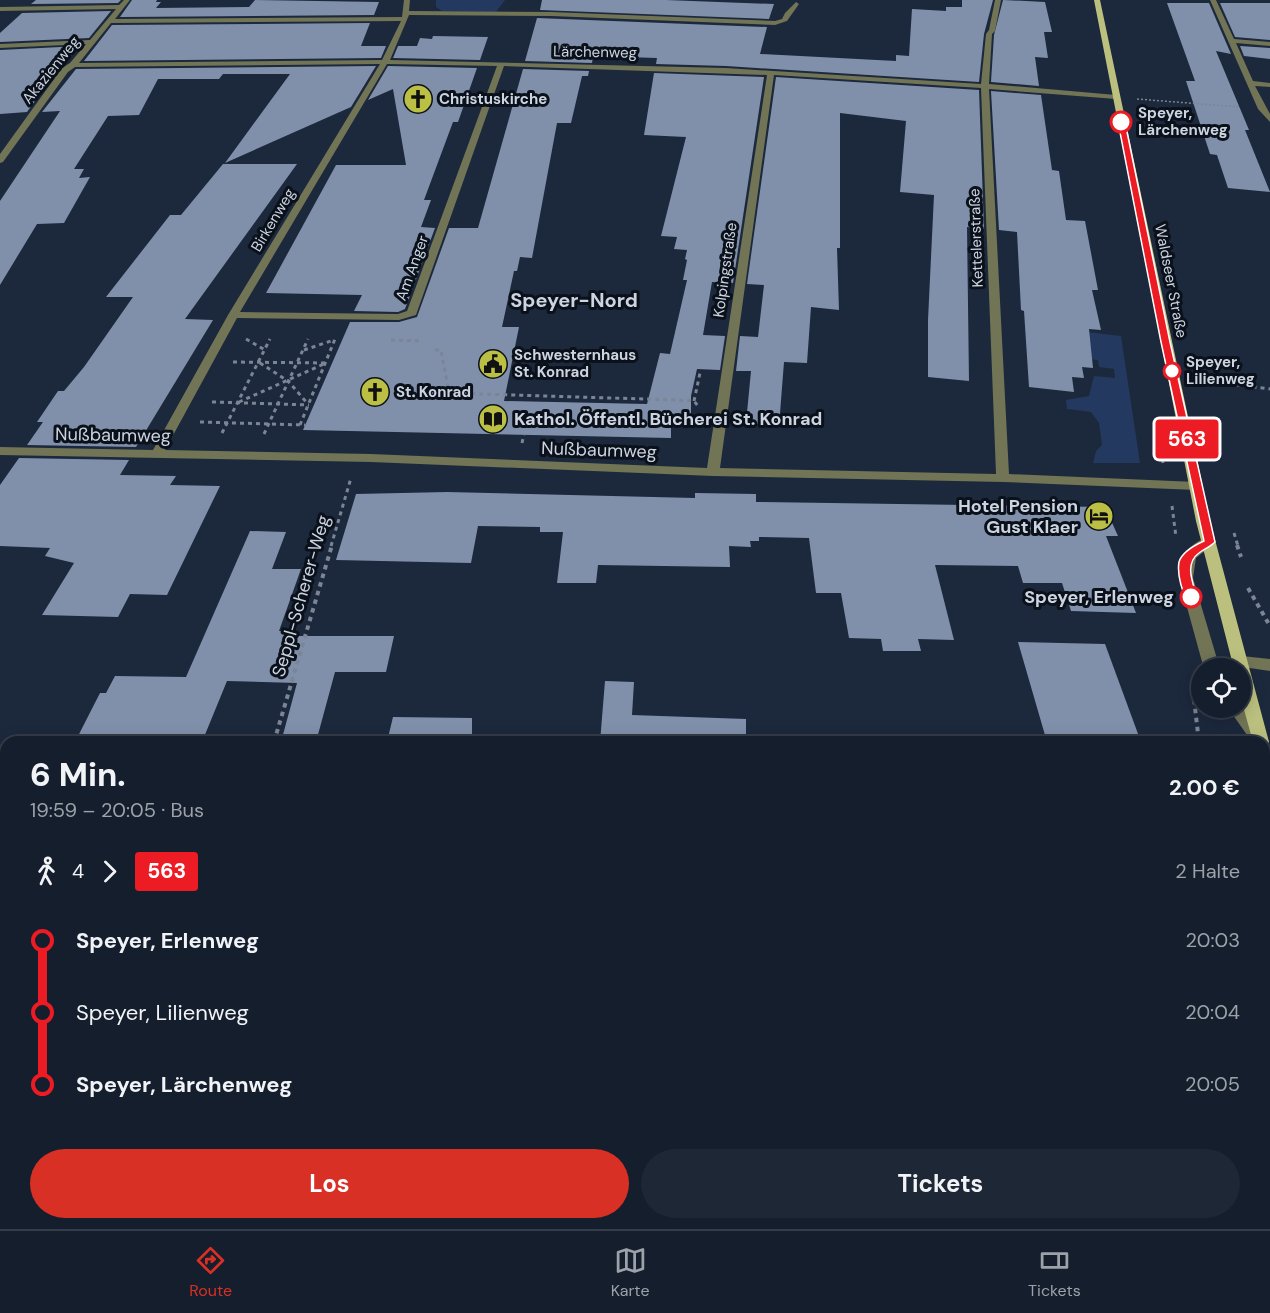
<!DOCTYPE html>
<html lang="de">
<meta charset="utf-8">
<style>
body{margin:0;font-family:"DM Sans",sans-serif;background:#1e2735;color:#f1f3f6;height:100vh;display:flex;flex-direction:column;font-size:22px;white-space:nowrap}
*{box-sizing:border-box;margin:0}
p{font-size:20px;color:#9da2aa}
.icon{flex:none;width:33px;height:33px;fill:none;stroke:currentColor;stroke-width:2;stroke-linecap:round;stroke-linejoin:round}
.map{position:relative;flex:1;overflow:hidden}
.side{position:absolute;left:0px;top:736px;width:1270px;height:494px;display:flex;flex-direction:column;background:#151e2d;border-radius:18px 18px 0 0;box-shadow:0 3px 15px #0003,0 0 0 2px #343c49}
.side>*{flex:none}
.badge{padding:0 12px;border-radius:4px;font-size:21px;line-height:39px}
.buttons{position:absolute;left:1191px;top:658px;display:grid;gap:12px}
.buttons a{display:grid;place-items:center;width:60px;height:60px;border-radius:50%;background:#151e2d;box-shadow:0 3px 15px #0003,0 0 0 2px #343c49;font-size:30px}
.map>.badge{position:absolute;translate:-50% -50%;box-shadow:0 0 0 3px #fff}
.legs{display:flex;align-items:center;gap:9px;height:66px;padding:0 30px;font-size:20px}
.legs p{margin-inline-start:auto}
.head{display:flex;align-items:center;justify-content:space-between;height:102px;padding:0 30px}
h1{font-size:33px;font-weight:700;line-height:45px}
.button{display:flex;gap:12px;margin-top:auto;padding:12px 30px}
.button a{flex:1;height:69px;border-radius:36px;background:#d93025;color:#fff;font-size:24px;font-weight:700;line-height:69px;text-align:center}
.button a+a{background:#1e2735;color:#f1f3f6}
ul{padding:0 30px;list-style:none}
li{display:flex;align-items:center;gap:21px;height:72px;font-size:22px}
li i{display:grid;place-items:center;width:9px;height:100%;margin:0 8px;background:currentColor}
li i::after{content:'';width:15px;height:15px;margin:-8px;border:4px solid;border-radius:50%;background:#151e2d}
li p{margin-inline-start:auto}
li:first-child i{background:linear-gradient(#0000 50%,currentColor 0)}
li:last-child i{background:linear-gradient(currentColor 50%,#0000 0)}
.tabs{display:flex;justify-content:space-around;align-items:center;height:84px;border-top:2px solid #343c49;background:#151e2d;font-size:16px;color:#9da2aa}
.tabs a{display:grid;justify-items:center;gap:3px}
.tabs .current{color:#d93025}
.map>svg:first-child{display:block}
.green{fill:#23395f}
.building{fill:#8190aa}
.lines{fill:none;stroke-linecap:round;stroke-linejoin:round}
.path-far3{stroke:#7b8595;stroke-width:1.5;stroke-dasharray:2 2;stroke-linecap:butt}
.path-far2{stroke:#7b8595;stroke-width:3;stroke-dasharray:4 4;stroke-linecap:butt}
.path-far1{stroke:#7b8595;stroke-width:4;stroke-dasharray:4.5 4.5;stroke-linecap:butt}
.path{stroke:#7b8595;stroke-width:5;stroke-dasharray:6 6;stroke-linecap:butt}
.minor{fill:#717455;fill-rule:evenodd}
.major{fill:#bcc07e;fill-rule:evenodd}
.line-1{fill:#ec1b24;stroke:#fff;stroke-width:1.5}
.stop-1-dot{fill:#fff;stroke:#ec1b24;stroke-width:3}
.labels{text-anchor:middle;stroke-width:6;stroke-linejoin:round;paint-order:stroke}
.far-street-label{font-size:15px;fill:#ccd4e1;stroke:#0b111a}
.far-poi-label{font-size:15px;font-weight:bold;fill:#ccd4e1;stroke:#0b111a;text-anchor:start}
.far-stop-label{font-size:15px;font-weight:bold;fill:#ccd4e1;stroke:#0b111a;text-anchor:start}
.poi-label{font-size:18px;font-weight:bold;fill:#ccd4e1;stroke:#0b111a;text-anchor:start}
.street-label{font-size:18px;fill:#ccd4e1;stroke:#0b111a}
.stop-label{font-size:18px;font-weight:bold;fill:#ccd4e1;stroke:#0b111a;text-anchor:end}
.far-district-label{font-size:20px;font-weight:bold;fill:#ccd4e1;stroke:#0b111a}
</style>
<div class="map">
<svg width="1270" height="1229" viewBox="0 0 1270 1229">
<rect width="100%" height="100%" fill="#1c283c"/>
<g class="green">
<polygon points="436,0 505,0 496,12 442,11 436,7"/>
<polygon points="1070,330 1121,336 1140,463 1093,463 1096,451 1102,445 1099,423 1091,412 1067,409 1066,400 1089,396 1094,376 1115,378 1114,369 1099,367 1098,360 1087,359"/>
</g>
<g class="building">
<polygon points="36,0 121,0 118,3 31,4"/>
<polygon points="132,0 157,0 156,2 161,2 156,8 249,7 255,0 379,2 374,15 120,17"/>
<polygon points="542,0 666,0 774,4 769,19 540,10"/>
<polygon points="962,0 993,0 984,34 979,82 726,66 656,64 657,58 593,56 592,63 525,61 537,18 767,27 760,54 896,61 896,55 909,56 912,9 946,11 946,7 962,7"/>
<polygon points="1003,0 1045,2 1052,32 1044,32 1048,58 1035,57 1039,86 991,82 994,35"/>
<polygon points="1167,3 1209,3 1231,54 1216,51 1249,130 1245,130 1270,192 1228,188 1217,155 1210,154 1186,81 1195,81"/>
<polygon points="1220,3 1270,3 1270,40 1235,37"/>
<polygon points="111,11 89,38 0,42 0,33 22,13"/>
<polygon points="370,23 361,46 386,46 381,58 84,61 112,25"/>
<polygon points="433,36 488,37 480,60 393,58 398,46 417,46 420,38 432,39"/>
<polygon points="81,46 60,67 27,112 0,114 0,50"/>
<polygon points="1240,46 1270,48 1270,59 1244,56"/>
<polygon points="376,66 351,107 225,163 290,74 223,74 219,79 158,79 139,115 108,116 74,169 84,169 79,178 90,177 64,223 37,224 0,285 0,201 60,111 42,112 76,69"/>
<polygon points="388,66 477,68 458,122 453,122 424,200 431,200 421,227 435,228 405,309 398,312 354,311 362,295 266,293 336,165 406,165 393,89 368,100"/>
<polygon points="523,69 589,71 588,76 582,76 571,123 557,123 532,258 520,257 517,271 514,271 502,327 519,327 504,401 647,404 660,353 670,354 687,280 683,280 687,260 685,259 687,250 674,249 677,237 661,236 686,137 644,135 654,73 764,77 733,283 712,282 703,335 725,336 720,370 697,369 691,396 691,427 671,427 671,438 303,430 350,322 399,322 417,317 449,228 478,228"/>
<polygon points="776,77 979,90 984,229 967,227 969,381 928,377 928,320 934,195 900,192 906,121 840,113 840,248 837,248 839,310 811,307 807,363 784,362 779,426 746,423 751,371 736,371 740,336 758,337 764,285 747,284"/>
<polygon points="991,91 1041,95 1052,170 1059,171 1066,220 1085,221 1098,290 1092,290 1101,330 1089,329 1093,368 1082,367 1084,378 1072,377 1074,392 1029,387 1024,311 1021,310 1017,232 999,230"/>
<polygon points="223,164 297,164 185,319 213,320 136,447 27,445 43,422 37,422 58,391 64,391 84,367 133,297 106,297 170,215 181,215"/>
<polygon points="19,458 129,460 120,475 176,476 170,485 220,486 167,595 130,594 118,617 42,615 74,563 45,556 50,548 0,546 0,485"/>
<polygon points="447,492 695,498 695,493 756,494 756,502 1105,507 1118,536 1106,536 1136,613 1071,611 1062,583 1023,583 1018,566 935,565 954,640 918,639 921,651 883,651 881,639 849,638 841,593 816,593 809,538 759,537 759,541 750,541 751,547 729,546 730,567 598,565 596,583 557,583 563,532 540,532 540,527 478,526 471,563 336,560 356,494"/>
<polygon points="250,531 286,532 272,569 301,569 279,631 290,631 288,636 394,636 386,672 335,672 316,742 281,742 297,683 227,681 202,742 75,742 100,693 106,693 115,676 186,677"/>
<polygon points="1018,642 1105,644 1141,742 1047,742"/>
<polygon points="605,681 634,682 632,715 746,719 746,742 600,742"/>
<polygon points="393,717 472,718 472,742 387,742"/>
</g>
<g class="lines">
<polyline class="path-far3" points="1137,99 1240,107"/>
<g class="path-far2">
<polyline points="246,339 265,350"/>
<polyline points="391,340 419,341 418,345"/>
<polyline points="304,350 334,340"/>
<polyline points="435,350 441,350 449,393 676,400 694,401 698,406"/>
<polyline points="233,362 325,363"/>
<polyline points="260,363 288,381 308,404"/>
<polyline points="1197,380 1270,389"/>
<polyline points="694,401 700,373"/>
<polyline points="212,402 309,405"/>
<polyline points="239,402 326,363"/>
<polyline points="200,422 305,425"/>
<polyline points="300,425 335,339"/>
<polyline points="222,433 270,339"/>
<polyline points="264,434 308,339"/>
<polyline points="522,443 524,434"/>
<polyline points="1160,444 1163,463"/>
<polyline points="1172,506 1176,537"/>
<polyline points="1234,533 1238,546"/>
<polyline points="331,546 351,478"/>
</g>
<g class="path-far1">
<polyline points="1237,545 1241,557"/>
<polyline points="1248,588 1270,626"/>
<polyline points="1192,682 1199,742"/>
<polyline points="274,742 332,545"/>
</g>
<polyline class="path" points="131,1229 132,1224"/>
<g class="minor">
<path d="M124 0H130L115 19 402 17 404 0H410L409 11 551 12 775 21 782 19 785 13 796 2 799 4 787 21 775 25 551 16 409 15 390 60 726 68 981 84 986 34 989 30 995 0H1001L995 31 992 34 989 84 1116 95 1120 97 1116 99 989 89 1009 474 1196 482 1203 486 1196 490 1003 482 713 476 371 462 0 455V447L153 450 228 315 380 64 75 67 68 72 3 162 0 163V154L62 68 70 63 86 44 0 48V44L90 40 116 9 0 11V7L119 5ZM401 21 382 60 79 63 111 23ZM387 64 497 66 407 311 398 314 240 312ZM504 66 767 75 707 468 371 454 165 450 237 318 399 320 416 315ZM774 75 981 88 996 474 720 468Z"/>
<polygon points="1210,0 1216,0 1234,39 1270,42 1270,46 1236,43 1253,81 1270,83 1270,87 1255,86 1270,114 1270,122 1258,109"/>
<path d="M1209 537 1216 542 1196 558 1193 578 1220 669H1204L1179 578C1179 558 1188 543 1209 537Z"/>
<polygon points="1242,656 1270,659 1270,671 1236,666 1234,662 1236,658"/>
<polygon points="1240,703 1267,737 1269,742 1267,747 1264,747 1264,742 1252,742 1228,708 1240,708"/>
<rect x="0" y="846" width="6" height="16"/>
<rect x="1264" y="893" width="6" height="16"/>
<rect x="0" y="1149" width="6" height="22"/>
<rect x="1264" y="1166" width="6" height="22"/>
</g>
<g class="major">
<polygon points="1094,0 1100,0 1210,521 1269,742 1264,747 1264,742 1253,742 1240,695 1240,669 1234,669 1196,521"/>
<polygon points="1264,750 1270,751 1270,786 1264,784"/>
</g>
</g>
<path class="line-1" d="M1121 120 1125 122 1170 342 1215 542C1210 547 1204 549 1199 553 1184 564 1193 583 1197 597L1191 601C1182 598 1177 573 1179 562 1182 552 1195 545 1204 541L1161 342 1118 122Z"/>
<defs>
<g id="church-disc" transform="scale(1.5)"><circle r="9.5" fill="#bbc044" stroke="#0b111a"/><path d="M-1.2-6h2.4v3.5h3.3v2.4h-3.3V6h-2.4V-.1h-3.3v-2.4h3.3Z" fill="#111"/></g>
<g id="civic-disc" transform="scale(1.5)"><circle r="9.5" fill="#bbc044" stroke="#0b111a"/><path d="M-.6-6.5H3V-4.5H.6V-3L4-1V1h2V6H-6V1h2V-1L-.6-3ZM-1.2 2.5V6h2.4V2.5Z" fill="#111"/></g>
<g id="library-disc" transform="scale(1.5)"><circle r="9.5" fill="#bbc044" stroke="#0b111a"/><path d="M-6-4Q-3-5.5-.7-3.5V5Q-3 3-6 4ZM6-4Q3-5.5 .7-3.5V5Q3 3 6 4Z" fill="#111"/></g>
<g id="hotel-disc" transform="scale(1.5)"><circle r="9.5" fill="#bbc044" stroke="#0b111a"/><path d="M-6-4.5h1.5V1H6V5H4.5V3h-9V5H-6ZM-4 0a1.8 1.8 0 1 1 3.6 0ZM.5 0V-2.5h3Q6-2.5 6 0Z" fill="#111"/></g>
</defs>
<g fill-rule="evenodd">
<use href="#church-disc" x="418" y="99"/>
<use href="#civic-disc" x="493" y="364"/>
<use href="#church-disc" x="375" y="392"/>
<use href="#library-disc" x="493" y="419"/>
<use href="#hotel-disc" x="1099" y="516"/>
</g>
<g class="stop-1-dot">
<circle cx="1121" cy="122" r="10"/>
<circle cx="1172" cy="371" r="8"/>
<circle cx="1191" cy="597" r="10"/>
</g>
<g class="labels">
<g class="far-street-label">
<text transform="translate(595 52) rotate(1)" y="5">Lärchenweg</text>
<text transform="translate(51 70) rotate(-51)" y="5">Akazienweg</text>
<text transform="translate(273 220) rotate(-59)" y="5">Birkenweg</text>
<text transform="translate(976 238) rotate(-92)" y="5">Kettelerstraße</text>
<text transform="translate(412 268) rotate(-70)" y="5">Am Anger</text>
<text transform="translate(725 270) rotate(-82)" y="5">Kolpingstraße</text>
<text transform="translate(1171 281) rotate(79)" y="5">Waldseer Straße</text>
</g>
<g class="far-poi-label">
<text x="439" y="104">Christuskirche</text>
<text x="514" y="360">Schwesternhaus<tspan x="514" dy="17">St. Konrad</tspan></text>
<text x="396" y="397">St. Konrad</text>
</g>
<g class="far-stop-label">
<text x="1138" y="118">Speyer,<tspan x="1138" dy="17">Lärchenweg</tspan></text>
<text x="1186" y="367">Speyer,<tspan x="1186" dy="17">Lilienweg</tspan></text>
</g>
<g class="poi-label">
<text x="514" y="425">Kathol. Öffentl. Bücherei St. Konrad</text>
<text x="1078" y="512" text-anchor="end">Hotel Pension<tspan x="1078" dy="21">Gust Klaer</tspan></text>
</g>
<g class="street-label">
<text transform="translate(113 435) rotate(1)" y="6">Nußbaumweg</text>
<text transform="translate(599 450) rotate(2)" y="6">Nußbaumweg</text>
<text transform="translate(301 596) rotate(-74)" y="6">Seppl-Scherer-Weg</text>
</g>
<g class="stop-label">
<text x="1174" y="603">Speyer, Erlenweg</text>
</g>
<g class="far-district-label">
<text x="574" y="307">Speyer-Nord</text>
</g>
</g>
</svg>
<div class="buttons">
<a><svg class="icon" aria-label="locate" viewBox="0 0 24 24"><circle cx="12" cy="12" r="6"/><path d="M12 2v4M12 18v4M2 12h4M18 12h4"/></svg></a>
</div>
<b class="badge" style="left:1187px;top:439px;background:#ec1b24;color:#fff">563</b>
<section class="side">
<div class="head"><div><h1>6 Min.</h1><p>19:59 – 20:05 · Bus</p></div><b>2.00 €</b></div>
<div class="legs"><svg class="icon" aria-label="walk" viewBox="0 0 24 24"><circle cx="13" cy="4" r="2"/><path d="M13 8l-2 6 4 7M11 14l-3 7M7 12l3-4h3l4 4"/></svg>4<svg class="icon" aria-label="forward" viewBox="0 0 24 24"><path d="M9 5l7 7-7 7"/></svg><b class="badge" style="background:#ec1b24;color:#fff">563</b><p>2 Halte</p></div>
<ul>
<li><i style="color:#ec1b24"></i><b>Speyer, Erlenweg</b><p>20:03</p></li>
<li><i style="color:#ec1b24"></i><span>Speyer, Lilienweg</span><p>20:04</p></li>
<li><i style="color:#ec1b24"></i><b>Speyer, Lärchenweg</b><p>20:05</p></li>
</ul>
<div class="button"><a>Los</a><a>Tickets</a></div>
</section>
</div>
<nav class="tabs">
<a class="current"><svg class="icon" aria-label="directions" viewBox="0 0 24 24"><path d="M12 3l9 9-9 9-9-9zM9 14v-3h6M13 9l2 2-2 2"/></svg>Route</a>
<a><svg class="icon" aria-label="map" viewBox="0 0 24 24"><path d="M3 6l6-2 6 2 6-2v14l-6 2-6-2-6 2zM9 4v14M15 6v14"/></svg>Karte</a>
<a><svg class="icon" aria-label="tickets" viewBox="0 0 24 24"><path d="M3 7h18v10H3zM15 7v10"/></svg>Tickets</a>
</nav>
